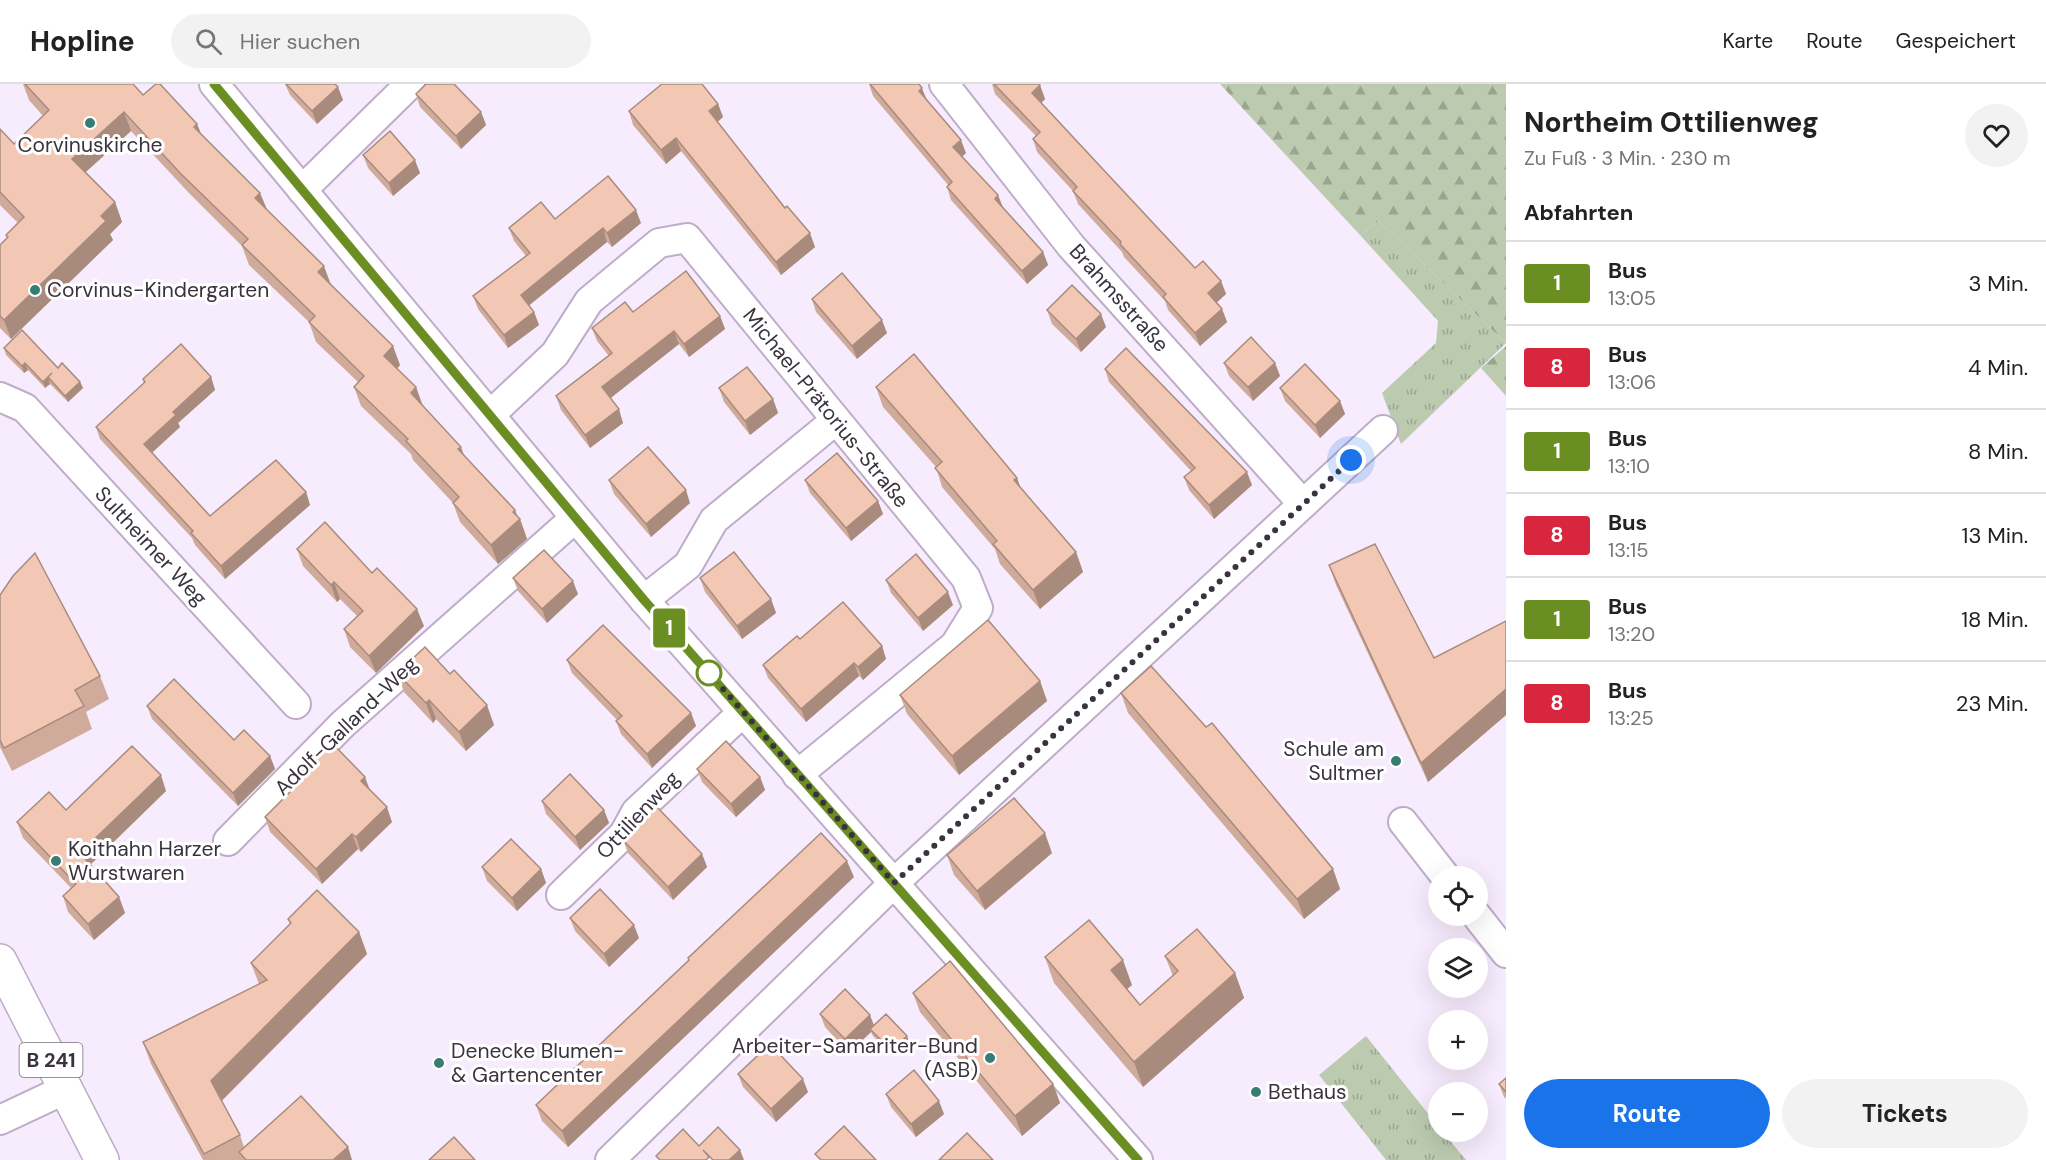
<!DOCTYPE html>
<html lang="de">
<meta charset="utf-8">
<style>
body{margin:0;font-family:"DM Sans",sans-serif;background:#f2f2f2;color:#222;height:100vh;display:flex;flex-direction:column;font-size:22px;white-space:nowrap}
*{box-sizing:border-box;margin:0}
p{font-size:20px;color:#767676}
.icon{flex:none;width:33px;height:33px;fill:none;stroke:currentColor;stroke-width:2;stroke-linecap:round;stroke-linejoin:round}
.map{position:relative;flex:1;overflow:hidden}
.details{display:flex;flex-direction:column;background:#fff;width:540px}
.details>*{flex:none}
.badge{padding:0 12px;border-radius:4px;font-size:21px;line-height:39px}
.fabs{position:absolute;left:1428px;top:782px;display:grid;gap:12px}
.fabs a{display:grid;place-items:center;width:60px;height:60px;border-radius:50%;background:#fff;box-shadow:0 6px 24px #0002;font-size:30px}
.you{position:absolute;width:30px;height:30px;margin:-15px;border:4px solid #fff;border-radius:50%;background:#1a73e8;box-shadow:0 0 0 9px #1a73e833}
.map>.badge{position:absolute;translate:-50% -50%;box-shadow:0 0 0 3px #fff}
h2{padding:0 18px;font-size:22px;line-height:54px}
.round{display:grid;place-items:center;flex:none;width:63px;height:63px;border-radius:32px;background:#f2f2f2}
.headline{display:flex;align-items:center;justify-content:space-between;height:102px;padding:0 18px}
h1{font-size:28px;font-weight:700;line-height:45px}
.primary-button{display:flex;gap:12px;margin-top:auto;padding:12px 18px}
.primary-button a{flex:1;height:69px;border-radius:36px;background:#1a73e8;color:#fff;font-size:24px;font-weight:700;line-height:69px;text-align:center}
.primary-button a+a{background:#f2f2f2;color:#222}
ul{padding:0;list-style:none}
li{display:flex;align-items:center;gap:18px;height:84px;padding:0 18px;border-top:2px solid #e0e0e0}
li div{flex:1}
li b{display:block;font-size:22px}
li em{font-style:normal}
li .badge{min-width:66px;font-weight:700;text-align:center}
header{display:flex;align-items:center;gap:36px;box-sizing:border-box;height:84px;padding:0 30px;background:#fff;border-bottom:2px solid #e0e0e0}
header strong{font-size:28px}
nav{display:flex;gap:33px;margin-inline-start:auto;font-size:21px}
.search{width:420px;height:54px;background:#f2f2f2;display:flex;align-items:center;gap:15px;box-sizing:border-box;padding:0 21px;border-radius:33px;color:#767676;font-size:22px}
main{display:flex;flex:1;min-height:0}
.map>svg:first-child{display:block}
.grass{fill:url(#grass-tufts)}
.forest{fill:url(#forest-firs)}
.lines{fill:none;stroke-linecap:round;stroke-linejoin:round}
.street-casing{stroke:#bfacc8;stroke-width:32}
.primary-casing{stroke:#bfacc8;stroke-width:36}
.street{stroke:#fff;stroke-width:28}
.primary{stroke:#fff;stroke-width:33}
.wall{fill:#d0ab9b}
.shaded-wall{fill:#a98b7e}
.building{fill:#f2c7b4;stroke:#a98b7e;stroke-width:1.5}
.line-casing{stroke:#fff;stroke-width:14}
.line{stroke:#6b8e23;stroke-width:9}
.walk{stroke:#3a333e;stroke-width:6;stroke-dasharray:0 10.8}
.poi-dot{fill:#377d75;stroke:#fff;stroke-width:2}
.stop-dot{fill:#fff;stroke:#6b8e23;stroke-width:3}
.labels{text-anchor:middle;stroke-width:6;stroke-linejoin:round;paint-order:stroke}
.shield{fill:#fff;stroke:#757078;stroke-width:1.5}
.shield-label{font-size:20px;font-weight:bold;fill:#3a333e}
.poi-label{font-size:21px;fill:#3a333e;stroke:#fff;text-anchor:start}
.street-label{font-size:21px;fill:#3a333e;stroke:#fff}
</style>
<header>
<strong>Hopline</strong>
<div class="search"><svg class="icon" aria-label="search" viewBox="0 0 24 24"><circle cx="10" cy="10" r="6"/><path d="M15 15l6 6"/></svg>Hier suchen</div>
<nav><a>Karte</a><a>Route</a><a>Gespeichert</a></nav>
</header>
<main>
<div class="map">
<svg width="1506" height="1076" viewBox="0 0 1506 1076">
<defs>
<pattern id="grass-tufts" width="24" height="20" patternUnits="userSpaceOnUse" patternTransform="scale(1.5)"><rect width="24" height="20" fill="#bccbb0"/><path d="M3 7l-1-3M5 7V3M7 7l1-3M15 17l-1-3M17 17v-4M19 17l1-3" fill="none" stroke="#9aa591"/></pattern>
<pattern id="forest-firs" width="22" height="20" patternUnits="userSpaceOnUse" patternTransform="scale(1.5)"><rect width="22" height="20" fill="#bccbb0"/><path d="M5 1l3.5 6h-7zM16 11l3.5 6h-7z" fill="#9aa591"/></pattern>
</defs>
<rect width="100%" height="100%" fill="#f7ecfd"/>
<g class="grass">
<polygon points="1379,137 1506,259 1401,360 1382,309 1436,259 1438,237 1360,151"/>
<polygon points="1366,952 1438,1042 1438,1047 1442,1047 1466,1076 1386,1076 1319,991"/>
</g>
<g class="forest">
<polygon points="1220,0 1506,0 1506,259 1379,137 1360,151"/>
<polygon points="1506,262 1506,312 1481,284"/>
</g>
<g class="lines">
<g class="street-casing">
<g id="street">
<polyline points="214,0 644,516 1138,1076"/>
<polyline points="944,0 1071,162 1303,420"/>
<polyline points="302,106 410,0"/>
<polyline points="0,313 25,324 296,620"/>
<polyline points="490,331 555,270 589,217 659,159 687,154 966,494 978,524 955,561 797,691"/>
<polyline points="644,516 688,481 714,436 836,336"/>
<polyline points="1403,738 1445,792"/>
<polyline points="228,757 343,640 575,434"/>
<polyline points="561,811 624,750 636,728 743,628"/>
<polyline points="1476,831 1506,869"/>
<polyline points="0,1036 66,1005"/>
<polyline points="610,1076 894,799 1383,346"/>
</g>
</g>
<g class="primary-casing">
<polyline id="primary" points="0,877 102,1076"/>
</g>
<use href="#street" class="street"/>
<use href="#primary" class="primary"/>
</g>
<g class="wall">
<polygon points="23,0 133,0 143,11 197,40 201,51 260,109 267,126 400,281 397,285 416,303 423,322 465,372 515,426 517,433 520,435 527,455 498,480 460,438 453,419 413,376 411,370 361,322 354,303 358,298 316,258 309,238 249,181 242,162 188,108 131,47 86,88 115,118 122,138 110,150 113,156 11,255 0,244 0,161 7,154 6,151 18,139 0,121 0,45 14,60 43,32 29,16"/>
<polygon points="285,0 335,0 343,16 317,40 290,11"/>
<polygon points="869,0 919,0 927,16 966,69 962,73 998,111 1003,123 1043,168 1048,181 1027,200 951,116 947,103 948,101 873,12"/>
<polygon points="992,0 1039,0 1045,15 1041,19 1195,184 1221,197 1226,210 1217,218 1222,225 1227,238 1200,262 1168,226 1165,217 1124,173 1122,168 1078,120 1073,107 1037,68 1033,55 1036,52 995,10"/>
<polygon points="416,10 481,28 486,41 461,65 420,23"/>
<polygon points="718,20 723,33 717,38 815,163 781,191 681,67 666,80 633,41 629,27"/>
<polygon points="363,71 420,89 393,112 368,84"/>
<polygon points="555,135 641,139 612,163 607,158 529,221 534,228 539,241 508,264 478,225 473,212 526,172 514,157 509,144"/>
<polygon points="812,215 887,249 857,275 816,228"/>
<polygon points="1047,226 1106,243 1081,268 1052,240"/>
<polygon points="720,232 725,245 689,273 679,260 610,314 623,339 590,364 561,326 556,312 609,272 597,257 592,244"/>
<polygon points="4,264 58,284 80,298 83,304 68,318 50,300 45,304 28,286 24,289 6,271"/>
<polygon points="1224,279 1275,279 1280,292 1253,317 1229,292"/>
<polygon points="1105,285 1252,401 1214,435 1189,406 1184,393 1191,387 1109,298"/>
<polygon points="211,293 215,306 178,339 180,343 152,369 210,432 306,408 310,421 225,495 195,461 192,454 100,355 96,343 144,299 143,295"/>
<polygon points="876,303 1017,394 1020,404 1076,468 1083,488 1040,525 1000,480 995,465 942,403 936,383 883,323"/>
<polygon points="719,304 773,315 778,329 750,351 724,318"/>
<polygon points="1280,304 1340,317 1345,330 1320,354 1285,317"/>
<polygon points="609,396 690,419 651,453 614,410"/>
<polygon points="805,396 878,417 883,430 851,457 810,409"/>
<polygon points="297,465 424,542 376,589 350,563 344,545 357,532 340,515 337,518 303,482"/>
<polygon points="1329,481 1434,574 1506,537 1506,631 1428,698 1336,501"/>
<polygon points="513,494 578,510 547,539 518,507"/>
<polygon points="700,494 771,515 776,529 742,555 705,508"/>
<polygon points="886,496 953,521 923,547 891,509"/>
<polygon points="0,511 100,592 109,615 86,628 92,645 12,687 0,663"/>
<polygon points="800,555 882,562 886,575 863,596 859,592 806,638 768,594 763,581"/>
<polygon points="567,576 691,629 696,642 652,684 621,650 616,637 617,636 572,589"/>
<polygon points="397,589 494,641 466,667 436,635 433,639 404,608"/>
<polygon points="1040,597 1047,617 959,691 907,630 900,611"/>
<polygon points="1121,609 1206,643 1333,785 1340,805 1304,835 1128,629"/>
<polygon points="147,622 234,656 270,672 275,685 238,722 152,635"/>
<polygon points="697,685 760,693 765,706 736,733 702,698"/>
<polygon points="300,690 369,705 392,738 361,768 358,765 322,800 270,748 265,733 302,696"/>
<polygon points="166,707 90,780 119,813 125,829 94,856 68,828 63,812 71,804 23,754 17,738 66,726"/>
<polygon points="542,717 604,726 609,739 580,766 546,730"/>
<polygon points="623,756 702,770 707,783 673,816 628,769"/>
<polygon points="1052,769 985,826 954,791 947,771"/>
<polygon points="482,783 541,785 546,799 517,827 487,797"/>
<polygon points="854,793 568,1063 542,1037 536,1021 689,877 688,874"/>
<polygon points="570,834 639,854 609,883 575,847"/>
<polygon points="288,835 359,848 367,870 222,1017 240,1051 244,1063 348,1063 352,1076 203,1076 151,980 143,958 259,900 251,879 290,840"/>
<polygon points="1165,872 1235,889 1244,914 1143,1003 1054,899 1045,873 1132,901 1127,905 1140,921 1173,892"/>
<polygon points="913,909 1053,1000 1060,1019 1022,1052 920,928"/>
<polygon points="820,930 874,941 909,958 894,972 873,952 871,948 849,969 825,943"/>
<polygon points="738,990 808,1008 776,1038 743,1003"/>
<polygon points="1506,994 1506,1015 1504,1013 1499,1000"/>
<polygon points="886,1010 944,1030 916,1053 891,1023"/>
</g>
<g class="shaded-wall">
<polygon points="1040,1 1045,15 1037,23 1032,9"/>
<polygon points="338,3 343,16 317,40 312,27"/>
<polygon points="922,4 927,17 919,7"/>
<polygon points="718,20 723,33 714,41 709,27"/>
<polygon points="124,28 131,47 79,94 72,75"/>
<polygon points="481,28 486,41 461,65 456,52"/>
<polygon points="197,40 205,59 194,43"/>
<polygon points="676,54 681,67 666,80 661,66"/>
<polygon points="961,56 966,69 958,76 953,63"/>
<polygon points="415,76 420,89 393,112 389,99"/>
<polygon points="260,109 268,128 255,114"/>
<polygon points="998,111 1003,125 995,115"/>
<polygon points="115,118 122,138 110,150 113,156 11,255 4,236"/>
<polygon points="636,126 641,139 612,163 607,149"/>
<polygon points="603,144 607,158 526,224 521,211"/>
<polygon points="810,149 815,163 781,191 776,178"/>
<polygon points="1043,168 1048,181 1027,200 1022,187"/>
<polygon points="324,182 331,201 325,208 318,188"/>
<polygon points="1221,197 1226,210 1213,222 1208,209"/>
<polygon points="1222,225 1227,238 1200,262 1195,249"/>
<polygon points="534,228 539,241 508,264 504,251"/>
<polygon points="1101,230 1106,243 1081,268 1076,255"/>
<polygon points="720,232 725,245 689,273 684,260"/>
<polygon points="882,236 887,249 857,275 852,262"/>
<polygon points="674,247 679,260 607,317 602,303"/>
<polygon points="393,262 400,281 391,291 384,272"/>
<polygon points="25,279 28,286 24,289 22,282"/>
<polygon points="1275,279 1280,292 1253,317 1248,303"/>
<polygon points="52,289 48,293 50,300 45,304 43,298"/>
<polygon points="211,293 215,306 178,339 180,343 148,372 144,360 173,328"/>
<polygon points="80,298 83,304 68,318 65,312"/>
<polygon points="416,303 423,323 411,309"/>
<polygon points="773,315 778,329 750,351 745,337"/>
<polygon points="1340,317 1345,330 1320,354 1315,341"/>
<polygon points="619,325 623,339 590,364 585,351"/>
<polygon points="461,363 468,382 458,365"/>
<polygon points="1247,388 1252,401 1214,435 1209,421"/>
<polygon points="1017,394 1024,413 1014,396"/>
<polygon points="686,406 690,419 651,453 646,440"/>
<polygon points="306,408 310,421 225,495 221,482"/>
<polygon points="878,417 883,430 851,457 846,444"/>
<polygon points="515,426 519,436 520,435 527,455 498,480 491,461"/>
<polygon points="1076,468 1083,488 1040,525 1033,506"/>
<polygon points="573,497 578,510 547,539 542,525"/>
<polygon points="334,498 340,515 337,518 331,501"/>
<polygon points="948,508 953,521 923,547 918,534"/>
<polygon points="771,515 776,529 742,555 737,542"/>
<polygon points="417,525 424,542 376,589 369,572"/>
<polygon points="882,562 886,575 863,596 858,583"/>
<polygon points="854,579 859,592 806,638 801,625"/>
<polygon points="1040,597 1047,617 959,691 952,672"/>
<polygon points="1506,605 1506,631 1428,698 1421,679"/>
<polygon points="429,616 436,635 433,639 426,619"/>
<polygon points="487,621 494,641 466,667 459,648"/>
<polygon points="691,629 696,642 652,684 647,670"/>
<polygon points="270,672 275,685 238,722 233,709"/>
<polygon points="161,691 166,707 86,785 80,769"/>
<polygon points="365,693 371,709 361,697"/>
<polygon points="760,693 765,706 736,733 731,720"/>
<polygon points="387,723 392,738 361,768 356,753"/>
<polygon points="604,726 609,739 580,766 575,753"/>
<polygon points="1045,749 1052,769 985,826 977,807"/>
<polygon points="352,750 358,765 322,800 316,785"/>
<polygon points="702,770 707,783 673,816 668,803"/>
<polygon points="847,777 854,793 568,1063 562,1047"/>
<polygon points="541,785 546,799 517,827 512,814"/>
<polygon points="1333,785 1340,805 1304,835 1297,815"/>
<polygon points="119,813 125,829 94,856 88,840"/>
<polygon points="634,841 639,854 609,883 604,870"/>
<polygon points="359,848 367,870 219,1019 211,997"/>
<polygon points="1123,876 1132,901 1120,911 1111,886"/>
<polygon points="1235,889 1244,914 1143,1003 1134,978"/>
<polygon points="870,931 875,944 870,945 871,948 849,969 845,955"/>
<polygon points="907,952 909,958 894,972 891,966"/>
<polygon points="803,995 808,1008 776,1038 771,1025"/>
<polygon points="1053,1000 1060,1019 1022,1052 1015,1032"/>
<polygon points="939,1017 944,1030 916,1053 911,1040"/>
<polygon points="348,1063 352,1076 333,1076"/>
<polygon points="740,1066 744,1076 729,1076"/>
</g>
<g class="building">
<polygon points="25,0 133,0 143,11 156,0 160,0 197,40 194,43 260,109 255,114 324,182 318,188 393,262 384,272 416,303 411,309 461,363 458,365 515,426 513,428 520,435 491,461 453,419 459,413 406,357 408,355 354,303 364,292 309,238 315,232 242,161 248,155 180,89 124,28 72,75 115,118 101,132 106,137 4,236 0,232 0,161 8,153 6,151 24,133 0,108 0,45 14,60 49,26"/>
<polygon points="286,0 335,0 338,3 312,27"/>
<polygon points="426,0 454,0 481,28 456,52 416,10"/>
<polygon points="662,0 702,0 718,20 709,27 785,124 787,122 810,149 776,178 676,54 661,66 629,27"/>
<polygon points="870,0 919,0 922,4 919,7 961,56 953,63 998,111 995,115 1043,168 1022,187 947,103 952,98"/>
<polygon points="994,0 1039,0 1040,1 1032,9 1195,184 1203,177 1221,197 1208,209 1222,225 1195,249 1163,213 1166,210 1120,160 1121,158 1073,107 1077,103 1033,55 1040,48"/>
<polygon points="390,47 415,76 389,99 363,71"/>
<polygon points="608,92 636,126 607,149 603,144 521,211 534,228 504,251 473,212 530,169 509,144 541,118 555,135"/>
<polygon points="686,187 720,232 684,260 674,247 602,303 619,325 585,351 556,312 612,269 592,244 625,218 633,228"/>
<polygon points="842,189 882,236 852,262 812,215"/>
<polygon points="1072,201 1101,230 1076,255 1047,226"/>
<polygon points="22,246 58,284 62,279 80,298 65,312 48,293 52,289 43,298 25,279 22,282 4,264"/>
<polygon points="1251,253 1275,279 1248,303 1224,279"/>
<polygon points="181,260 211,293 173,328 176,331 144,360 210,432 276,376 306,408 221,482 191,449 193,447 96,343 145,298 143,295"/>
<polygon points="1126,264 1247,388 1209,421 1184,393 1195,384 1105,285"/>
<polygon points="914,270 1017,394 1014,396 1076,468 1033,506 993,460 997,457 935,384 942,378 876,303"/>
<polygon points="1305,280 1340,317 1315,341 1280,304"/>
<polygon points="747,283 773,315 745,337 719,304"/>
<polygon points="648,363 686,406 646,440 609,396"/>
<polygon points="837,369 878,417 846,444 805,396"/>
<polygon points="325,438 372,489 377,484 417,525 369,572 344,545 363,527 334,498 331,501 297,465"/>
<polygon points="1375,460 1434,574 1506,537 1506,605 1421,679 1329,481"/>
<polygon points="544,466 573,497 542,525 513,494"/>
<polygon points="734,468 771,515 737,542 700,494"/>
<polygon points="35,469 100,592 75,606 84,622 4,664 0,656 0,511 13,492"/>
<polygon points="916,470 948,508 918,534 886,496"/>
<polygon points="843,518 882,562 858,583 854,579 801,625 763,581 797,552 800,555"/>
<polygon points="988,536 1040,597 952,672 900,611"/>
<polygon points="603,541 691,629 647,670 616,637 622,632 567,576"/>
<polygon points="425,563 450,590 454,586 487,621 459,648 429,616 426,619 397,589"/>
<polygon points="1151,582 1206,643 1212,639 1333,785 1297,815 1121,609"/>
<polygon points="174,595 234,656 244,646 270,672 233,709 147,622"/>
<polygon points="726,657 760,693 731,720 697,685"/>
<polygon points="332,659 365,693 361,697 387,723 356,753 352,750 316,785 265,733 304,694 300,690"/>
<polygon points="132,662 161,691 80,769 119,813 88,840 63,812 76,800 17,738 49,708 66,726"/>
<polygon points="570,690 604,726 575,753 542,717"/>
<polygon points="1014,714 1045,749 977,807 947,771"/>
<polygon points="657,723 702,770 668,803 623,756"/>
<polygon points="821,749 847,777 562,1047 536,1021 689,876 688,874"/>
<polygon points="511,755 541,785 512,814 482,783"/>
<polygon points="600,805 634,841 604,870 570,834"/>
<polygon points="317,806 359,848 211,997 240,1051 204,1070 143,958 267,896 251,879 291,839 288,835"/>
<polygon points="1089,836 1123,876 1111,886 1140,921 1178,887 1165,872 1197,845 1235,889 1134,978 1045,873"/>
<polygon points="950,877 1053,1000 1015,1032 913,909"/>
<polygon points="845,905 870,931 845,955 820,930"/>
<polygon points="886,930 907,952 891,966 870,945"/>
<polygon points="770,960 803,995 771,1025 738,990"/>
<polygon points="914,986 939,1017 911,1040 886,1010"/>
<polygon points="1506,994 1506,1008 1499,1000"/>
<polygon points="301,1012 348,1063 333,1076 246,1076 239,1068"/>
<polygon points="844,1042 876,1076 821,1076 815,1070"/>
<polygon points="718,1043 740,1066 729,1076 713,1076 703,1066 709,1073 706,1076 660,1076 656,1072 683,1045 699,1062"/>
<polygon points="967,1049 993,1076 939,1076"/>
<polygon points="454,1053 475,1076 429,1076"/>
</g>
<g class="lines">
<g class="line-casing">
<polyline id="line" points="214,0 644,516 1138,1076"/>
</g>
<use href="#line" class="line"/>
<polyline class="walk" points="709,589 894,799 1351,376"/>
</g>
<g class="poi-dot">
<circle cx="90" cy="39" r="6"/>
<circle cx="35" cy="206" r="6"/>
<circle cx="1396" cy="677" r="6"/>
<circle cx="56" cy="777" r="6"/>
<circle cx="990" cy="974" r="6"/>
<circle cx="439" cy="979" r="6"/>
<circle cx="1256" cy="1008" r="6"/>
</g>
<circle class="stop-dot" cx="709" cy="589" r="12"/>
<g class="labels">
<rect class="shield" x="19.5" y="959" width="63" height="34" rx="4.5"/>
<g class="shield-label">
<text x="51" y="983">B 241</text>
</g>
<g class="poi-label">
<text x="90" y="68" text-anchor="middle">Corvinuskirche</text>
<text x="47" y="213">Corvinus-Kindergarten</text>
<text x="1384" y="672" text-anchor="end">Schule am<tspan x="1384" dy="24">Sultmer</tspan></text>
<text x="68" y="772">Koithahn Harzer<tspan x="68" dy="24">Wurstwaren</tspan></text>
<text x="978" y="969" text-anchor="end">Arbeiter-Samariter-Bund<tspan x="978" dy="24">(ASB)</tspan></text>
<text x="451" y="974">Denecke Blumen-<tspan x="451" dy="24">&amp; Gartencenter</tspan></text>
<text x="1268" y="1015">Bethaus</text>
</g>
<g class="street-label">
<text transform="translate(1119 214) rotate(48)" y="7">Brahmsstraße</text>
<text transform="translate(826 324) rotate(51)" y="7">Michael-Prätorius-Straße</text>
<text transform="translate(151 462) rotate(47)" y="7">Sultheimer Weg</text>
<text transform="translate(346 642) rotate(-44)" y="7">Adolf-Galland-Weg</text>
<text transform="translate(638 731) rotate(-47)" y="7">Ottilienweg</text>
</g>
</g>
</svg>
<div class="fabs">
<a><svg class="icon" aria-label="locate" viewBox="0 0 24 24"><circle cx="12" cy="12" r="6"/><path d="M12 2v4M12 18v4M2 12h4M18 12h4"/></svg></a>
<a><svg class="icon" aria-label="layers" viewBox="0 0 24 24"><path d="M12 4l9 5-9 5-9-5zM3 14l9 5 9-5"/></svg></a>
<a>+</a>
<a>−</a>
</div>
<div class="you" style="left:1351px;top:376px"></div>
<b class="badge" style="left:669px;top:544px;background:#6b8e23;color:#fff">1</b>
</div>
<section class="details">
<div class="headline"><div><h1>Northeim Ottilienweg</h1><p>Zu Fuß · 3 Min. · 230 m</p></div><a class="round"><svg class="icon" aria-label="heart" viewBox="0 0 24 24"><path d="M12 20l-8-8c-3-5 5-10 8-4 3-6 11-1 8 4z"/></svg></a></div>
<h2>Abfahrten</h2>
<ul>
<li><span class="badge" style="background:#6b8e23;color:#fff">1</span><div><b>Bus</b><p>13:05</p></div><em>3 Min.</em></li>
<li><span class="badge" style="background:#d7263d;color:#fff">8</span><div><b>Bus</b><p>13:06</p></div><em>4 Min.</em></li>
<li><span class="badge" style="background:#6b8e23;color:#fff">1</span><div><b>Bus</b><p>13:10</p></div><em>8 Min.</em></li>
<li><span class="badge" style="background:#d7263d;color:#fff">8</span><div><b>Bus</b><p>13:15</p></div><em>13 Min.</em></li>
<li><span class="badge" style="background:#6b8e23;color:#fff">1</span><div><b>Bus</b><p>13:20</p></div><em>18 Min.</em></li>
<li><span class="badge" style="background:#d7263d;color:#fff">8</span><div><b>Bus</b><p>13:25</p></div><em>23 Min.</em></li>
</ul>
<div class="primary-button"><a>Route</a><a>Tickets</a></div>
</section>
</main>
